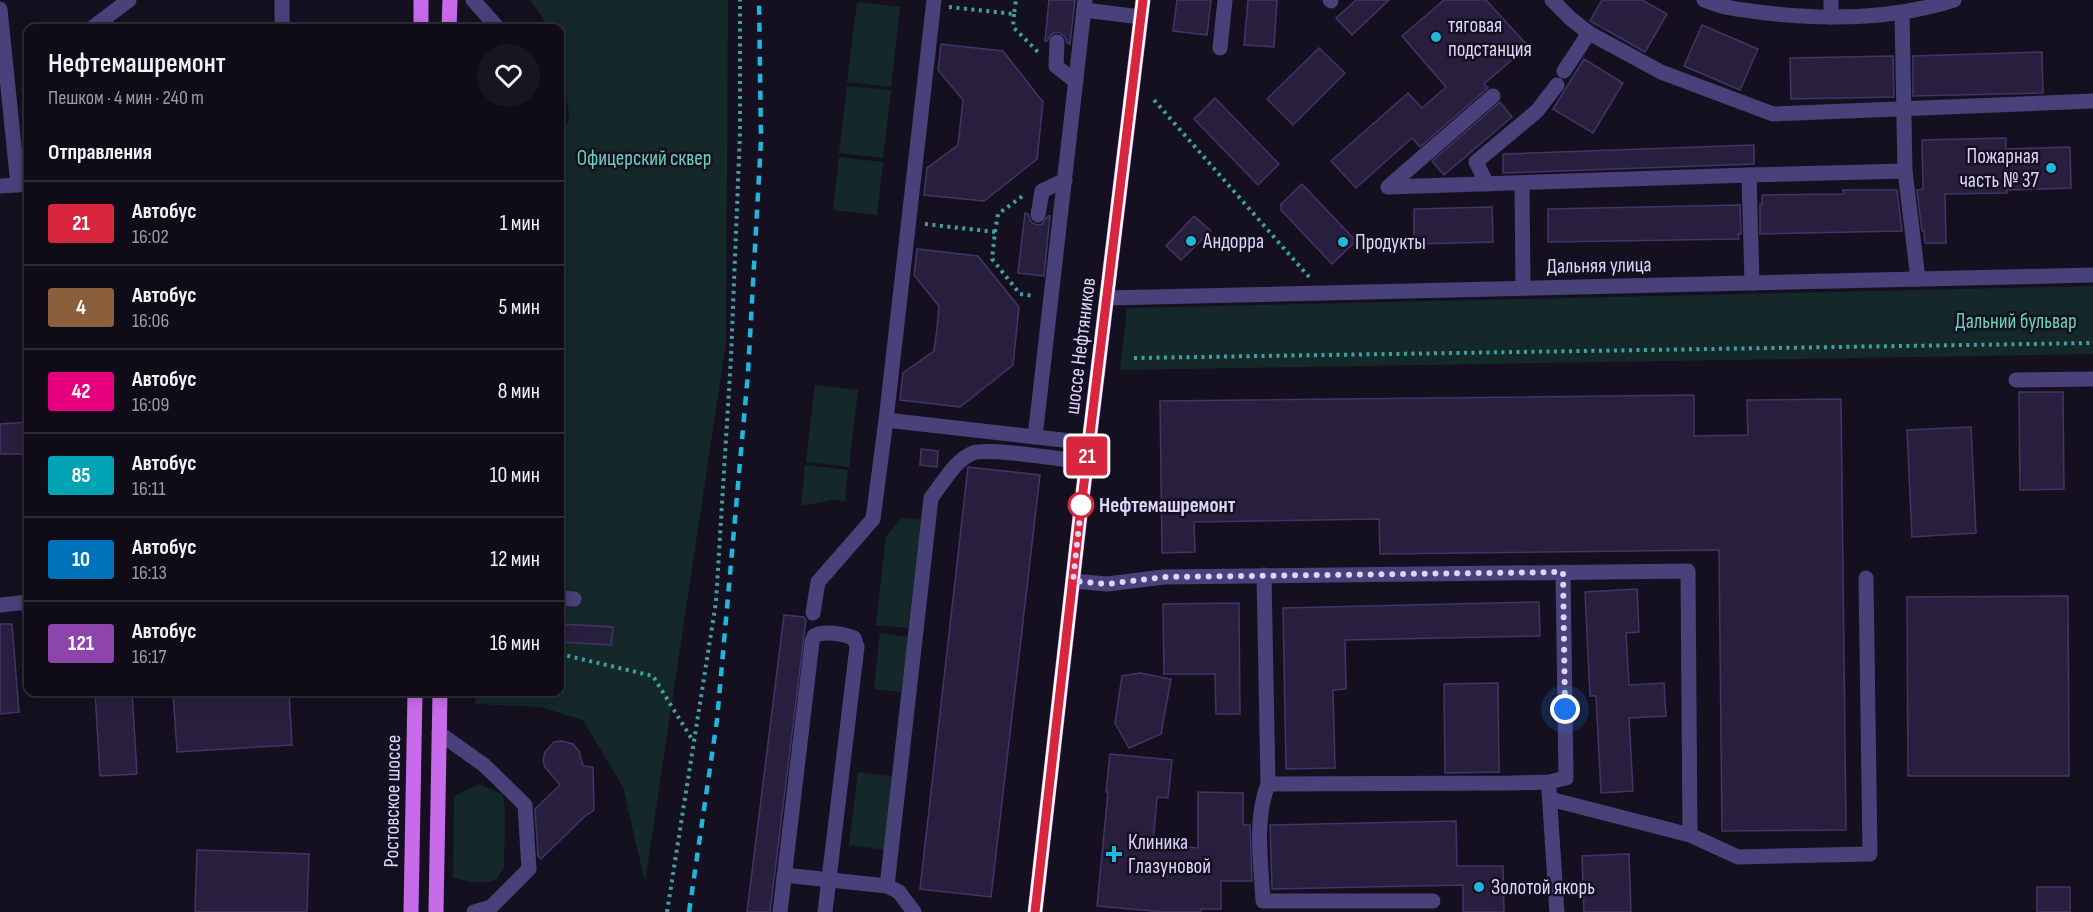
<!DOCTYPE html>
<html lang="ru">
<meta charset="utf-8">
<style>
body{margin:0;font-family:"Sofia Sans Condensed",sans-serif;background:#181521;color:#f1f3f6;height:100vh;display:flex;flex-direction:column;font-size:22px;white-space:nowrap}
*{box-sizing:border-box;margin:0}
p{font-size:20px;color:#9b9ba2}
.icon{flex:none;width:33px;height:33px;fill:none;stroke:currentColor;stroke-width:2;stroke-linecap:round;stroke-linejoin:round}
.map{position:relative;flex:1;overflow:hidden}
.details{position:absolute;left:24px;top:24px;width:540px;height:672px;display:flex;flex-direction:column;background:#0f0c18;border-radius:12px;box-shadow:0 3px 15px #0003,0 0 0 2px #2f2c37}
.details>*{flex:none}
.badge{padding:0 12px;border-radius:4px;font-size:21px;line-height:39px}
.you{position:absolute;width:30px;height:30px;margin:-15px;border:4px solid #fff;border-radius:50%;background:#1a73e8;box-shadow:0 0 0 9px #1a73e833}
.map>.badge{position:absolute;translate:-50% -50%;box-shadow:0 0 0 3px #fff}
h2{padding:0 24px;font-size:22px;line-height:54px}
.round{display:grid;place-items:center;flex:none;width:63px;height:63px;border-radius:32px;background:#181521}
.overview{display:flex;align-items:center;justify-content:space-between;height:102px;padding:0 24px}
h1{font-size:28px;font-weight:600;line-height:45px}
ul{padding:0;list-style:none}
li{display:flex;align-items:center;gap:18px;height:84px;padding:0 24px;border-top:2px solid #2f2c37}
li div{flex:1}
li b{display:block;font-size:22px}
li em{font-style:normal}
li .badge{min-width:66px;font-weight:700;text-align:center}
.map>svg:first-child{display:block}
.green{fill:#142829}
.building{fill:#281f3e;stroke:#433467;stroke-width:1.5}
.lines{fill:none;stroke-linecap:round;stroke-linejoin:round}
.path{stroke:#3ea0a4;stroke-width:4;stroke-dasharray:3 4.5;stroke-linecap:butt}
.minor{stroke:#494179;stroke-width:15}
.major{stroke:#c76bea;stroke-width:15}
.rail{stroke:#1fb7db;stroke-width:4.5;stroke-dasharray:9 8;stroke-linecap:butt}
.line-casing{stroke:#fff;stroke-width:14}
.line{stroke:#d7263d;stroke-width:9}
.walk{stroke:#dcd5f9;stroke-width:6;stroke-dasharray:0 10.8}
.poi-dot{fill:#1fb7db;stroke:#141020;stroke-width:2}
.stop-dot{fill:#fff;stroke:#d7263d;stroke-width:3}
.labels{text-anchor:middle;stroke-width:5;stroke-linejoin:round;paint-order:stroke}
.poi-label{font-size:21px;fill:#dcd5f9;stroke:#141020;text-anchor:start}
.park-label{font-size:21px;fill:#6bcfbf;stroke:#141020}
.street-label{font-size:21px;fill:#dcd5f9;stroke:#141020}
.stop-label{font-size:21px;font-weight:bold;fill:#dcd5f9;stroke:#141020;text-anchor:start}
</style>
<div class="map">
<svg width="2093" height="912" viewBox="0 0 2093 912">
<rect width="100%" height="100%" fill="#141020"/>
<g class="green">
<polygon points="530,0 728,0 726,342 645,882 623,787 583,720 540,707 475,704 475,692 560,692 560,140 569,118 560,28 550,28"/>
<polygon points="857,2 900,7 891,87 847,82"/>
<polygon points="847,86 891,90 883,158 839,153"/>
<polygon points="839,157 883,162 877,215 833,210"/>
<polygon points="2093,286 2093,354 1120,370 1127,308"/>
<polygon points="815,385 858,390 849,467 806,462"/>
<polygon points="805,465 848,470 845,501 831,500 801,506"/>
<polygon points="902,518 921,520 908,628 876,625 886,536"/>
<polygon points="880,633 908,637 901,692 874,689"/>
<polygon points="858,772 895,777 886,850 849,845"/>
<path d="M479 784 503 795 505 812 504 867 496 880C480 884 469 883 453 877L454 796Z"/>
</g>
<g class="building">
<polygon points="1049,0 1075,0 1070,44 1067,43 1065,37 1058,32 1052,34 1047,41 1045,41"/>
<polygon points="1177,0 1211,0 1207,35 1173,31"/>
<polygon points="1248,0 1277,0 1274,47 1244,45"/>
<polygon points="1356,0 1389,0 1352,35 1336,18"/>
<polygon points="1444,0 1486,0 1528,46 1484,84 1488,88 1420,147 1412,138 1356,188 1331,161 1408,93 1422,108 1446,87 1402,36"/>
<polygon points="1602,0 1642,0 1667,14 1645,52 1590,21"/>
<polygon points="1702,25 1758,49 1740,90 1684,66"/>
<polygon points="941,44 1003,51 1043,102 1037,159 984,201 924,195 927,168 958,145 963,100 938,70"/>
<polygon points="1319,48 1345,73 1293,125 1267,99"/>
<polygon points="2042,52 2043,93 1913,96 1913,56"/>
<polygon points="1893,56 1894,97 1791,99 1790,58"/>
<polygon points="1584,59 1623,83 1593,133 1553,109"/>
<polygon points="1215,98 1279,164 1258,185 1194,119"/>
<polygon points="1500,102 1512,117 1444,175 1432,161"/>
<polygon points="2006,138 2006,149 2070,147 2071,188 2007,190 2007,193 1945,194 1946,243 1925,243 1924,231 1922,231 1917,190 1923,189 1922,140"/>
<polygon points="1754,145 1754,164 1503,173 1503,154"/>
<polygon points="1302,184 1356,241 1332,264 1281,210 1281,204"/>
<polygon points="1843,190 1897,190 1902,231 1760,234 1760,204 1762,204 1762,195 1844,194"/>
<polygon points="1740,205 1741,234 1738,234 1739,239 1548,242 1548,209"/>
<polygon points="1492,207 1493,242 1414,244 1414,209"/>
<polygon points="1025,213 1028,214 1031,222 1037,225 1042,224 1048,216 1050,216 1044,276 1018,273"/>
<polygon points="1194,216 1211,231 1181,260 1166,246"/>
<polygon points="917,249 978,256 1019,307 1013,365 960,407 900,400 903,373 934,351 937,328 939,306 914,275"/>
<polygon points="2019,392 2063,392 2064,489 2020,490"/>
<polygon points="1694,395 1694,436 1748,435 1747,400 1841,399 1846,830 1722,831 1719,550 1380,554 1379,519 1194,522 1195,552 1162,553 1160,401"/>
<polygon points="28,422 28,454 0,454 0,424"/>
<polygon points="1971,427 1976,533 1912,537 1907,430"/>
<polygon points="921,449 938,451 937,467 920,465"/>
<polygon points="968,467 1040,475 991,897 920,889"/>
<polygon points="1637,589 1639,632 1626,633 1629,685 1664,683 1666,716 1629,718 1633,791 1601,793 1596,696 1590,696 1585,592"/>
<polygon points="2068,596 2069,776 1908,776 1907,597"/>
<polygon points="1539,602 1540,636 1345,640 1346,689 1333,690 1335,768 1286,769 1283,608"/>
<polygon points="1239,603 1240,714 1216,714 1215,674 1164,674 1163,604"/>
<polygon points="784,615 804,617 806,620 770,912 747,912"/>
<polygon points="0,624 12,624 19,712 0,714"/>
<polygon points="560,624 613,627 611,645 560,642"/>
<polygon points="1140,673 1171,679 1161,734 1129,748 1115,723 1122,676"/>
<polygon points="1498,683 1499,772 1445,773 1444,684"/>
<polygon points="95,692 132,692 137,774 100,776"/>
<polygon points="173,692 289,692 292,745 177,752"/>
<polygon points="562,741 573,744 579,751 583,766 593,767 594,810 585,816 541,859 538,856 535,809 560,785 545,767 543,761 545,752 554,742"/>
<polygon points="1110,754 1172,760 1168,798 1157,797 1153,844 1198,848 1198,792 1243,793 1243,825 1250,825 1252,881 1221,881 1221,909 1201,909 1201,912 1164,912 1097,906 1108,792 1106,792"/>
<polygon points="1456,821 1457,866 1503,866 1504,912 1463,912 1463,885 1272,889 1270,825"/>
<polygon points="197,850 309,854 307,912 195,912"/>
<polygon points="1629,854 1631,912 1584,912 1582,856"/>
<rect x="2037" y="887" width="33" height="25"/>
</g>
<g class="lines">
<g class="path">
<polyline points="949,7 1014,14 1016,0"/>
<polyline points="1014,14 1013,27 1039,53"/>
<polyline points="1154,100 1309,277"/>
<polyline points="925,224 995,232 992,259 1020,294 1035,296"/>
<polyline points="995,232 998,214 1024,195"/>
<polyline points="1134,358 2093,343"/>
<polyline points="560,654 653,676 693,741"/>
<polyline points="667,912 716,602 731,357 740,132 740,0"/>
</g>
<g class="minor">
<polyline points="473,0 498,28"/>
<polyline points="934,0 886,420 1089,443"/>
<polyline points="1330,0 1331,1"/>
<polyline points="1552,0 1571,19 1589,33 1661,72 1773,114 2093,101"/>
<path d="M1704 0C1722 8 1739 9 1758 12 1822 20 1891 20 1954 0"/>
<polyline points="1831,0 1831,17"/>
<polyline points="0,9 18,185 0,186"/>
<polyline points="1084,10 1141,17"/>
<polyline points="1902,13 1905,171 1918,279"/>
<polyline points="92,28 129,0"/>
<polyline points="282,28 282,0"/>
<polyline points="1057,42 1056,66 1076,82"/>
<polyline points="1220,48 1225,0"/>
<polyline points="1564,71 1589,33"/>
<polyline points="1493,96 1388,187 1749,175 1752,283"/>
<polyline points="1749,175 1905,171"/>
<polyline points="1522,183 1523,288"/>
<polyline points="1487,184 1476,162 1537,111 1557,85"/>
<polyline points="1038,215 1042,191 1065,180"/>
<polyline points="1107,298 2093,275"/>
<polyline points="2016,380 2093,379"/>
<polyline points="1035,437 1085,0"/>
<path d="M1264 575 1268 784C1254 821 1261 862 1263 901H1433"/>
<polyline points="1073,581 1107,584 1164,577 1688,571 1690,835 1738,857 1870,854 1866,578"/>
<polyline points="560,598 574,599"/>
<polyline points="0,605 28,602"/>
<polyline points="813,613 818,582 873,519 886,420"/>
<polyline points="439,733 484,765 525,805 529,869 491,907 474,912"/>
<polyline points="1268,784 1512,783 1549,782 1566,778 1563,572"/>
<polyline points="1549,791 1557,912"/>
<polyline points="1550,799 1690,835"/>
<polyline points="784,875 887,886 899,892 914,912"/>
<path d="M887 886 931 498C942 484 956 459 973 453 990 447 1064 460 1086 462"/>
<path d="M780 912 812 642 814 636C823 630 844 634 854 638L857 647 825 912"/>
</g>
<g class="major">
<polyline points="421,28 421,0"/>
<polyline points="449,28 450,0"/>
<polyline points="411,912 415,692"/>
<polyline points="436,912 440,692"/>
<polyline points="1035,912 1080,516 1143,0"/>
</g>
<polyline class="rail" points="689,912 717,720 748,373 761,140 759,0"/>
</g>
<g class="lines">
<g class="line-casing">
<polyline id="line" points="1035,912 1080,516 1143,0"/>
</g>
<use href="#line" class="line"/>
<polyline class="walk" points="1081,505 1082,498 1073,581 1107,584 1164,577 1563,572 1565,709"/>
</g>
<g class="poi-dot">
<circle cx="1436" cy="37" r="6"/>
<circle cx="2051" cy="168" r="6"/>
<circle cx="1191" cy="241" r="6"/>
<circle cx="1343" cy="242" r="6"/>
<path d="M1111 845h6v6h6v6h-6v6h-6v-6h-6v-6h6z"/>
<circle cx="1479" cy="887" r="6"/>
</g>
<circle class="stop-dot" cx="1081" cy="505" r="12"/>
<g class="labels">
<g class="poi-label">
<text x="1448" y="32">тяговая<tspan x="1448" dy="24">подстанция</tspan></text>
<text x="2039" y="163" text-anchor="end">Пожарная<tspan x="2039" dy="24">часть № 37</tspan></text>
<text x="1203" y="248">Андорра</text>
<text x="1355" y="249">Продукты</text>
<text x="1128" y="849">Клиника<tspan x="1128" dy="24">Глазуновой</tspan></text>
<text x="1491" y="894">Золотой якорь</text>
</g>
<g class="park-label">
<text x="644" y="165">Офицерский сквер</text>
<text x="2016" y="328">Дальний бульвар</text>
</g>
<g class="street-label">
<text transform="translate(1599 265) rotate(-1)" y="7">Дальняя улица</text>
<text transform="translate(1080 346) rotate(-83)" y="7">шоссе Нефтяников</text>
<text transform="translate(392 801) rotate(-89)" y="7">Ростовское шоссе</text>
</g>
<g class="stop-label">
<text x="1099" y="512">Нефтемашремонт</text>
</g>
</g>
</svg>
<div class="you" style="left:1565px;top:709px"></div>
<b class="badge" style="left:1087px;top:456px;background:#d7263d;color:#fff">21</b>
<section class="details">
<div class="overview"><div><h1>Нефтемашремонт</h1><p>Пешком · 4 мин · 240 m</p></div><a class="round"><svg class="icon" aria-label="heart" viewBox="0 0 24 24"><path d="M12 20l-8-8c-3-5 5-10 8-4 3-6 11-1 8 4z"/></svg></a></div>
<h2>Отправления</h2>
<ul>
<li><span class="badge" style="background:#d7263d;color:#fff">21</span><div><b>Автобус</b><p>16:02</p></div><em>1 мин</em></li>
<li><span class="badge" style="background:#8b5e3c;color:#fff">4</span><div><b>Автобус</b><p>16:06</p></div><em>5 мин</em></li>
<li><span class="badge" style="background:#e6007e;color:#fff">42</span><div><b>Автобус</b><p>16:09</p></div><em>8 мин</em></li>
<li><span class="badge" style="background:#00a3b4;color:#fff">85</span><div><b>Автобус</b><p>16:11</p></div><em>10 мин</em></li>
<li><span class="badge" style="background:#0072bc;color:#fff">10</span><div><b>Автобус</b><p>16:13</p></div><em>12 мин</em></li>
<li><span class="badge" style="background:#8e44ad;color:#fff">121</span><div><b>Автобус</b><p>16:17</p></div><em>16 мин</em></li>
</ul>
</section>
</div>
